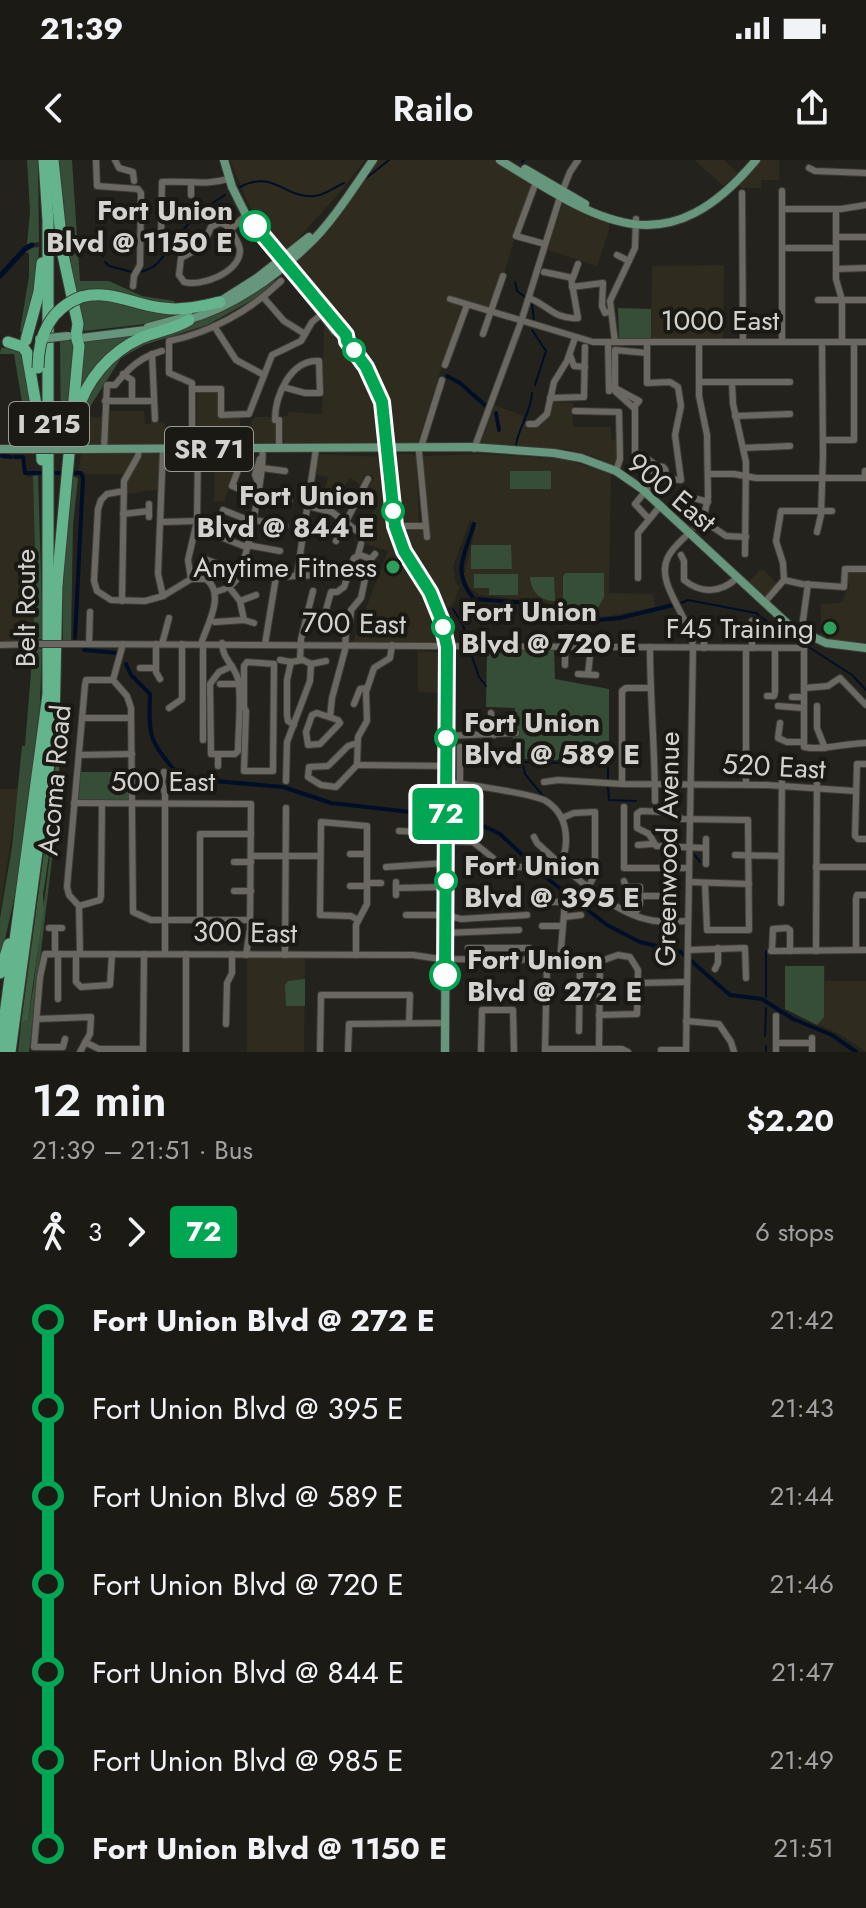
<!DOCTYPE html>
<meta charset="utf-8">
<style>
body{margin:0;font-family:Jost,sans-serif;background:#282722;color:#f1f3f6;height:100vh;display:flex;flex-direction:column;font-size:30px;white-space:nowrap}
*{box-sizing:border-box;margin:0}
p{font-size:26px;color:#a0a1a0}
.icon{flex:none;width:44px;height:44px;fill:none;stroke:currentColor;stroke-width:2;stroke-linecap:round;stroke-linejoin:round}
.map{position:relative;height:892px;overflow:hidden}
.drawer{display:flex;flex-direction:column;background:#1b1a15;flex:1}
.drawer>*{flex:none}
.badge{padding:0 16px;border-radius:6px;font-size:28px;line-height:52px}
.map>.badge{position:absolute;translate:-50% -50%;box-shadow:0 0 0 4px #fff}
.legs{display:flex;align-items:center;gap:12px;height:88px;padding:0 32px;font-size:26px}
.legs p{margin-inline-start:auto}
.headline{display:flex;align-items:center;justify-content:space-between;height:136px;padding:0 32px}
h1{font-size:44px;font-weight:600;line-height:60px}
ul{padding:0 32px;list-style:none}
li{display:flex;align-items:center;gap:28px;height:88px;font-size:30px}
li i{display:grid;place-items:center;width:12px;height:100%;margin:0 10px;background:currentColor}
li i::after{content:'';width:20px;height:20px;margin:-10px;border:6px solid;border-radius:50%;background:#1b1a15}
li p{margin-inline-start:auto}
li:first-child i{background:linear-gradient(#0000 50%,currentColor 0)}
li:last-child i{background:linear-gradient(currentColor 50%,#0000 0)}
.status{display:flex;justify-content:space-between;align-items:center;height:56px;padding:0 40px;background:#1b1a15;direction:ltr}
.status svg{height:22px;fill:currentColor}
header{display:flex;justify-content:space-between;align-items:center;height:104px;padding:0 32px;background:#1b1a15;font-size:36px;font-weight:600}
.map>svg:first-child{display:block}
.built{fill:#2f2c1f}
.green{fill:#364d37}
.forest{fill:#3c593d}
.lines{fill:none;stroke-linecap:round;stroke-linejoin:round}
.stream{stroke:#000f27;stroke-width:2}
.canal{stroke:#000f27;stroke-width:4}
.river{stroke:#000f27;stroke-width:5}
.minor-casing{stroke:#3d3c37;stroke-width:8}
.major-casing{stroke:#3d3c37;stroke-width:10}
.highway-casing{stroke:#3d3c37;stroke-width:13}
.minor{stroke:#6a6860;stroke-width:6}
.major{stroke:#66967c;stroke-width:8}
.highway{stroke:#64b48e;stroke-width:11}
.minor-bridge-casing{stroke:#3d3c37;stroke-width:8;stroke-linecap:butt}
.major-bridge-casing{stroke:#3d3c37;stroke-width:10;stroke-linecap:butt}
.highway-bridge-casing{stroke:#3d3c37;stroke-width:13;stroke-linecap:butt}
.minor-bridge{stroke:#6a6860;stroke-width:6}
.major-bridge{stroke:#66967c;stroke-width:8}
.highway-bridge{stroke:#64b48e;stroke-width:11}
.line-1-casing{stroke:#fff;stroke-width:18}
.line-1{stroke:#00a651;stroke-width:12}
.stop-1-dot{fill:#fff;stroke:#00a651;stroke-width:4}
.leisure-dot{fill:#2e9e5b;stroke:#1b1913;stroke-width:3}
.labels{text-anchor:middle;stroke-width:8;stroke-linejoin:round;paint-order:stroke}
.shield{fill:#1b1913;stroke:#9c9a96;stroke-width:2}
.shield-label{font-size:26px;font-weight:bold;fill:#d3d2ce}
.stop-label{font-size:28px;font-weight:bold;fill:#d3d2ce;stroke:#1b1913;text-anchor:start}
.street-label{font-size:28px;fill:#d3d2ce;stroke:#1b1913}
.poi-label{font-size:28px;fill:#d3d2ce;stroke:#1b1913;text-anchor:end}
</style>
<div class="status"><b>21:39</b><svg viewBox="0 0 49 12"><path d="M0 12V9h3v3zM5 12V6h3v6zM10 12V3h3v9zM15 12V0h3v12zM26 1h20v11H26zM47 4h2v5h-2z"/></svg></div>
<header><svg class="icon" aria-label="back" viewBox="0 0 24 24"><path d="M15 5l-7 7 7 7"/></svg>Railo<svg class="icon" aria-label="share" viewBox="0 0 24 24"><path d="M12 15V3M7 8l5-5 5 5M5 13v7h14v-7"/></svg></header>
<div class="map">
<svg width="866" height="892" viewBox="0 0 866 892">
<rect width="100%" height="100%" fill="#24221c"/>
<g class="built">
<polygon points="230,0 365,0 340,32 285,93 251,50"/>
<polygon points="376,0 494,0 531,24 493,151 463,141 417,284 393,282 389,244 376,209 293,103"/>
<polygon points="695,0 724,0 738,13 723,26"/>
<polygon points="759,0 779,0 779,20 761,20 761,28 742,28 738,25"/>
<polygon points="563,43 597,59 609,62 609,70 597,106 548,90"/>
<polygon points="724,105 723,179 651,179 652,106"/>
<polygon points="324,163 357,204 369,227 376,244 380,282 196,284 197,233 217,233 217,258 240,258 240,273 247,272 252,260 256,257 282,257 288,255 288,252 322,254"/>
<polygon points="551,242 573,243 573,267 611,267 611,280 621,280 620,308 593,296 566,289 481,283 495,245 523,256 522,261 538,267 550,255"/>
<polygon points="107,251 144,251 145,264 151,264 151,261 165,263 165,284 81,284 89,257 106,257"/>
<polygon points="81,294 162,294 161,329 126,334 127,318 121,314 86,314 79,310"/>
<polygon points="215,294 242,294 224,341 214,342"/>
<polygon points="317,294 382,297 392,376 436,452 441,469 441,483 353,482 388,391 354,380 375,348 362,340 374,318 372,315 364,315 362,326 349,318 341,335 323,334 328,317 314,315"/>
<polygon points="399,294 413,294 416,297 419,363 400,361 395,297"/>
<polygon points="482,294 564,299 611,314 609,433 653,434 655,447 610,456 572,458 546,442 479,435 468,426 464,415 475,369 475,363 470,360 453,407 456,424 460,426 453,445 445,449 409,388 403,370 426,369 423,296"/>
<polygon points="24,296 27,318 33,316 36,435 32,480 0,482 0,297"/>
<polygon points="760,410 764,410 778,425 765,437 748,422"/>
<polygon points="848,412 866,412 866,482 839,481 821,476 821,444 841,443 849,427"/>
<polygon points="418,491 440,493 439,533 418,532"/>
<polygon points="0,629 19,629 0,750"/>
<polygon points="247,798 305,798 304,892 247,892"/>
<polygon points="785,806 825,806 825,821 866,821 866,892 841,875 785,849"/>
</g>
<g class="green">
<polygon points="27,0 38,0 39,82 27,84 30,52"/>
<polygon points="56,0 72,0 80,121 109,121 142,136 174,141 177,148 74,137"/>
<polygon points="39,87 37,121 24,176 20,171 29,116 29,93 24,92 30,88"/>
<path d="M273 118 275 121 258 137 207 165 144 185 121 198 91 245 81 283H74C94 185 136 189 215 154 235 145 254 130 273 118Z"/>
<polygon points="89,137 193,151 154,163 85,171 81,168 75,145"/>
<polygon points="618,148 651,149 651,178 619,178"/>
<polygon points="148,172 135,178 75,242 79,180"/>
<polygon points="74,180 67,283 61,283 60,181"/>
<polygon points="19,187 22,188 37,281 29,283 14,194 0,194 1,188"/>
<rect x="510" y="311" width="41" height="18"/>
<polygon points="38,315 43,479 32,480 36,435 33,316"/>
<polygon points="70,315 78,318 73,365 71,480 63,480 63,414"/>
<polygon points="511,385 512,409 471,409 471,385"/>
<polygon points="566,413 604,413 604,437 598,448 575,454 563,450 563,416"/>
<polygon points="474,414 518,414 518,435 489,435 489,428 474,428"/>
<path d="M530 417H554L555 441C540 441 531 432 530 417Z"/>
<polygon points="33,487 42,489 39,567 16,730 0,802 0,758 12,687 22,586 25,586"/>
<polygon points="487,490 554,490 555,519 609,529 609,602 522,599 510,572 514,570 515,548 486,547"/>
<polygon points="79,612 131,612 129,641 79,641 77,640"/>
<polygon points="56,648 58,649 29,892 18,892 21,864 28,859 33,829"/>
<polygon points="785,806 824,806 824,857 817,865 785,849"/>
<polygon points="305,819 305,846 286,846 285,825 288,821"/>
</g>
<polygon class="forest" points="59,580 61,581 57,641 43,735 44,748 28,859 21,864"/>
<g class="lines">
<g class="stream">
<polyline points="522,2 524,0"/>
<polyline points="365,19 389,0"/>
<path d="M240 27C275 9 284 39 315 36 325 35 335 27 344 23"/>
<polyline points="70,84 97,79 101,84 103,96"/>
<polyline points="105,102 109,106 132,112"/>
<path d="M139 112C163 108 165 89 180 73 193 58 208 45 225 35"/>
<polyline points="515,122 517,131 525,137"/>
<polyline points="532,144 534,161"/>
<polyline points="532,170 546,191 535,225"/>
<path d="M516 285C519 266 531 253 532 233"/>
<polyline points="681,443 688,440 756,453 787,477 804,484 852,515 866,530"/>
<polyline points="453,449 463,465 468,483"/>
<polyline points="470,491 479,517 486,526"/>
<polyline points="516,588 522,600 525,614 543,636"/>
<polyline points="523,602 608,604 608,620"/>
<polyline points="608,627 609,640 636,641"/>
<polyline points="694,694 700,702"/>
<polyline points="530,746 537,740 539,736"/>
<polyline points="766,837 766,791"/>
<polyline points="765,876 766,848"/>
<polyline points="766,892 766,886"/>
</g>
<g class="canal">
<polyline points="447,216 460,223 487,247"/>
<polyline points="496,253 499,270"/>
<polyline points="2,296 11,297"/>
<polyline points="15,297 23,297 25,313 81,313 83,318 75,478"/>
<path d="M474 364C465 395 451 411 474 439L540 444 570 462"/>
<polyline points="576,462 620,458 673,445"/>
<polyline points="84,490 117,493"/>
<path d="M126 504 131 515 150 534C148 583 151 581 181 618L283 627 331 643 437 655"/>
<polyline points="453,658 488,668 500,674 548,719 607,765 640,782 681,792 730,835 762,839 793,859 832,875 856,892"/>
</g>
<polyline class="river" points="0,116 25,89 32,85"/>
<g class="minor-casing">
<g id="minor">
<polyline points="96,0 97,26 138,29 141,33 140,105 134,116 133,126"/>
<polyline points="115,0 119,8 133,12 134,21"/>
<polyline points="809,8 815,11 866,13"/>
<polyline points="536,22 516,76 545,84"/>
<polyline points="782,31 782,182"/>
<polyline points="742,33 743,182"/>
<polyline points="191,35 191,22"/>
<polyline points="782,49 841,49 866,45"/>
<polyline points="836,49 836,119 842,140 842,182"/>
<path d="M219 63C227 64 228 67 233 74 236 79 240 85 240 91 239 113 201 127 184 122L179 115 181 98 203 86 211 67Z"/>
<polyline points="230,70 246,55"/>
<polyline points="836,77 866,77"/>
<path d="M161 78 162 22C186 20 204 26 228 19"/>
<polyline points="782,88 836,88"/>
<polyline points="617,95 629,101"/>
<polyline points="836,109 866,108"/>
<polyline points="544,112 573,118 578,104"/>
<polyline points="572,127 603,123 602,146 605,153 611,151"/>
<polyline points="264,138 284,161 305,174"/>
<path d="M529 138C548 145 555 160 578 158L571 118"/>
<polyline points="450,139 593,182 866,182"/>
<polyline points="818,140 866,140"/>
<polyline points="214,166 236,200 264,215"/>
<polyline points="483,174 503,116"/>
<polyline points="608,182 609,231"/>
<polyline points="615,182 610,141 635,88 636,59"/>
<polyline points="647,182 647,223 670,222 678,227 681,246 675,275 681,320 663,319 661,315"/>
<polyline points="647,193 615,190 615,231 635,249 635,293 641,294 658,307"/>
<polyline points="152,194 155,259"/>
<polyline points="570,195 574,206 585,207"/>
<polyline points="445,205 467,145"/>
<polyline points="123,214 132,220 132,241"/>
<polyline points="699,222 790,222"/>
<polyline points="732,222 733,244 746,302 745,394"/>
<polyline points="615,228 639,241 634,247"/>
<polyline points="192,229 221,229 221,255 249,254 272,195 301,181 312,162 322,154"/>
<polyline points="550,238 584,237 585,187"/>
<polyline points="105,241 154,241"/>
<polyline points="575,251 619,252 620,299 616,311"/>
<polyline points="735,256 790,254"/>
<polyline points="529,264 536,264 547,254 554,222 567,201 575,178"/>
<polyline points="823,280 854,280 854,182"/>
<polyline points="421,287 442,220"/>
<polyline points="743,288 790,286"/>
<path d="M104 289 107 225H115C129 208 140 197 162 191"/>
<path d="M192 289V223L169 213V181C210 173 251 150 281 121"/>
<path d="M279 289V260H275C275 235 291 199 319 201L320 233H305L283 227"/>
<polyline points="474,289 521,162 560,37 570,12 578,0"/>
<polyline points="419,292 427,377"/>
<polyline points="635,293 637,299 652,311 657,311"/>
<polyline points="243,297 232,326 254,335 289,341"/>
<circle cx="661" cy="311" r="4.5"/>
<polyline points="262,308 285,311"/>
<polyline points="708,314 734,314 756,318 865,318 865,311"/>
<polyline points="259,325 255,315 260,299"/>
<path d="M124 331 107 334 101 340 98 349 94 421 97 431 111 440 145 441 163 436 191 419H206C226 434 207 465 201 484"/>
<polyline points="683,335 708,342"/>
<polyline points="308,346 332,352 357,371"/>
<polyline points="223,350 253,362"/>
<polyline points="123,354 149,351"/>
<polyline points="149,357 149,344"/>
<polyline points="649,359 635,344 659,315"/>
<polyline points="701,359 726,376 746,377"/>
<polyline points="254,360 285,366"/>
<polyline points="161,362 197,361"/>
<polyline points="395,366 424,366"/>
<polyline points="695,367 705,352 708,337 707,275 699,236 699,182"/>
<polyline points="817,372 821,355 823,296 822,182"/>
<polyline points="213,374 246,387"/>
<polyline points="336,381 368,319"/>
<polyline points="247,385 280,391"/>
<polyline points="358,395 361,384"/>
<path d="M681 395 684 401V420C701 434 721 433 737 418"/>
<polyline points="205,399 240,413"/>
<polyline points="240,410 271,416"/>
<polyline points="297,415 316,289"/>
<polyline points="638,418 638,373 661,345"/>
<polyline points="191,419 188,400 197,361 198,289"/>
<polyline points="784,420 802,424 844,427 845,409 866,409"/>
<polyline points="229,427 240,441 244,460"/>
<path d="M215 432C224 430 232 427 237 419 246 404 266 305 262 289"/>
<polyline points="163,436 158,414 163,289"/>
<polyline points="122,441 124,321 138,296 139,289"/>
<polyline points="240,441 256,435"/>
<polyline points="764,443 784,420 783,403 776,381 781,351 832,351"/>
<polyline points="326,450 331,432 337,432 344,427 354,398 360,395 371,399"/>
<polyline points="803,460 808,424"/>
<polyline points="752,461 752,488"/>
<polyline points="215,462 244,460 254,463"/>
<path d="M222 483C222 498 234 505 238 519 242 538 238 570 238 591L235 594H211L210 524 219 512 232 506"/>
<path d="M71 484 804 488V587C824 591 845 583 866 583"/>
<polyline points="89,484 90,452"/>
<polyline points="123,484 113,520 127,536 131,548 133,752 151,760 250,760"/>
<polyline points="156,484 156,512 160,519"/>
<polyline points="162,484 169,458"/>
<polyline points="203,484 203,580"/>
<polyline points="265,484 276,417 316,415 325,411"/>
<polyline points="0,485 33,484"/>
<polyline points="565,487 565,505"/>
<path d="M650 487C650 539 655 589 655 641"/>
<polyline points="704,488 704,471 708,464"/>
<polyline points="280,500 291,502 303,500"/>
<polyline points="300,500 301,479 313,431"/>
<polyline points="303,500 311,504 326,501"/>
<polygon points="247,502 274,504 273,611 244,611 246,551 244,547 244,506"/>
<polyline points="291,502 287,520 287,555 288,561 294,565"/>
<polyline points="140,508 156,508"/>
<polyline points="578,514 596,515"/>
<polyline points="588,514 591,487"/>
<polyline points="220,524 238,524"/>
<polyline points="805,528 828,526 840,518 866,545"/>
<polyline points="767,536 774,536 775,532 775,488"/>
<polyline points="792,537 804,537"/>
<polyline points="354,544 360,529 366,528"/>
<polyline points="778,546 803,548"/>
<polyline points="817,546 817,568 825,588"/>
<polyline points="169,548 182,539 182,484"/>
<polygon points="317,553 338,560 340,563 320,584 308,585 306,572 312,555"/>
<polyline points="491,553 494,575"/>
<polyline points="330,557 332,538 345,490 346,470 350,462 351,450 361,438 365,419 372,411 371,399 375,394"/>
<polyline points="82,558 131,558"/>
<polyline points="780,563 778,578 787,582 803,582"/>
<polyline points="446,576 516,573"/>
<polyline points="357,583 348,586 328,606 309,607 308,617 321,625 336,627 357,605 358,577 367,561 366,532 374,508 390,498 392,485"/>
<polyline points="218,594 218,606"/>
<polyline points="79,595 132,594"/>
<polyline points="866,604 857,604 855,676 858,679 866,679"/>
<polyline points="357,605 446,606"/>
<polyline points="164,612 162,622 165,634 165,794"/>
<polyline points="286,621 287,582 310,521 311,504"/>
<polyline points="544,622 558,620 622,624 767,625 855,631"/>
<path d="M446 623C462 623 534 634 546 641 560 650 566 663 566 679 566 689 565 694 559 702"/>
<polyline points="460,624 460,587"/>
<polyline points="622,624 622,531 626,528 650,528"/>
<polyline points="746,625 746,488"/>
<polyline points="74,643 251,644 250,769 246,795"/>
<polyline points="624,647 624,708 689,708"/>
<polyline points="562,658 574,653 595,652 595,714 589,726"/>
<polyline points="399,671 446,673"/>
<path d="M534 677 537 683C566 709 611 753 650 760 662 763 676 761 688 761"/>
<polyline points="706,679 706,704"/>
<polyline points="446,681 473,682 493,698 495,707"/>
<polyline points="638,685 652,684"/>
<polyline points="350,694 367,694"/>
<polyline points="735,695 780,696"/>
<polyline points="251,696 320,696"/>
<polyline points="234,702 251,702"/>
<polyline points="386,707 446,703"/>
<polyline points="481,707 525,707"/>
<polyline points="816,707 866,707"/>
<polyline points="624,721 626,727 640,727 640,744 635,754"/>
<polyline points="689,722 749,724"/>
<polyline points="367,723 381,723"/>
<polyline points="705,724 707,770 749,770 748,660 682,659 673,653 666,652 641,651 637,654 637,668 649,674 656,686 706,688"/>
<polyline points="350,726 367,726"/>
<polyline points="396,728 446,727"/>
<polyline points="234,731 251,731"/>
<polyline points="396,735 396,722"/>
<polyline points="640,736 673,736"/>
<polyline points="549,742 565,742 560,800"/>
<polyline points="781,743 782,609"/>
<polyline points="79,746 69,735 67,727 85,525 86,520 113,520"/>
<polyline points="79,746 100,740 101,736 102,643"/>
<polyline points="79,746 80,794"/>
<polyline points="406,755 446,755 461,759 527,755"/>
<polyline points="564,757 581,755"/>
<polyline points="200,760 200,674 251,674"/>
<polyline points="542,766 561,766"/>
<polyline points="49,768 62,768"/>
<polyline points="446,773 519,770"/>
<polyline points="468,788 529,788"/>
<polyline points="688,790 745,788 746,818"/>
<polyline points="856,790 856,739 857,735 866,735"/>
<polyline points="771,791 866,790"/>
<polyline points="772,791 773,769 787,768 790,770 790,791"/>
<polyline points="816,791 817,611"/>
<polyline points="55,794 55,768"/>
<polyline points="76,794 76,822 81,827 110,825 112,794"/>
<polyline points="285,795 286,648"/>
<polyline points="356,795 356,765 367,744 367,666 321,662 320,755 351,756 358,760"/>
<polyline points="715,809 718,803 718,788"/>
<polyline points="638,823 687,822"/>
<polyline points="58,839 58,794"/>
<polyline points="37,859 91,857 90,874 80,892"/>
<polyline points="686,861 719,864 731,882 734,892"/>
<polyline points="226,864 227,823 232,813 232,794"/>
<polyline points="579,871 580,800"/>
<polyline points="812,878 812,892"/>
<polyline points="65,879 63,887 34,887 40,817 45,794 413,795 440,799 604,800 618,795 630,797 638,810 637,854 599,855"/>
<polyline points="85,882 99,889 143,889"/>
<polyline points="776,883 812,883"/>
<polyline points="545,889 622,889 628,892"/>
<polyline points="599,889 600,800"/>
<polyline points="661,890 686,890"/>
<polyline points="143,892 144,794"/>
<polyline points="186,892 186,794"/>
<polyline points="320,892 321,835 410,835 409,863"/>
<polyline points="348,892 349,864 445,863"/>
<polyline points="481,892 482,850 513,850 514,892"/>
<polyline points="545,892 547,800"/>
<path d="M686 892 693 488C692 457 654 425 668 397 673 387 682 380 689 373"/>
<polyline points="776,892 776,856"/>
</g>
</g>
<g class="major-casing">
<g id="major">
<polyline points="224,0 232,27 246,55 335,171 347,181"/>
<path d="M500 0C599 61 665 109 756 0"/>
<polyline points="525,9 585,44"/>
<path d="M285 104 291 106 346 175 347 181C386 231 387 262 391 323 392 341 392 360 398 377 413 417 456 445 447 491L445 892"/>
<polyline points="216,144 257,118 309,77"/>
<path d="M187 160C232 148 275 117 308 85 331 64 355 26 373 0"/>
<polyline points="148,167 189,156"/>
<polyline points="76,176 81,178 154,169"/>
<polyline points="0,289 32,289"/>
<polyline points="82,289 470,287 554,293 581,298 616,311 642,329 790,466 826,483 866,488"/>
</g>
</g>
<g class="highway-casing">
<g id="highway">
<polyline points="53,0 63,95 78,164 76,176 79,186 57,424"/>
<path d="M81 137C111 129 133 145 163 148 182 151 201 146 220 142"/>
<polyline points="26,180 39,132 42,103"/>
<polyline points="8,182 23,187 27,193 41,274 42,300"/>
<path d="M77 253C86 220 110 192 141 178 157 171 175 169 189 160"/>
<polyline points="0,813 9,784"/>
<polyline points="0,892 48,534 48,61 44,0"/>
<polyline points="10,892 54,566 57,420"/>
</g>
</g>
<use href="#minor" class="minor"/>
<use href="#major" class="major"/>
<use href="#highway" class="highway"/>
<g class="minor-bridge-casing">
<polyline id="minor-bridge" points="33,484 71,484"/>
</g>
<g class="major-bridge-casing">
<g id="major-bridge">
<polyline points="39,179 68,176"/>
<polyline points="32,289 82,289"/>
</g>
</g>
<g class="highway-bridge-casing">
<path id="highway-bridge" d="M38 208C38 176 50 149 81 137"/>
</g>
<use href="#minor-bridge" class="minor-bridge"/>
<use href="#major-bridge" class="major-bridge"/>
<use href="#highway-bridge" class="highway-bridge"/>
</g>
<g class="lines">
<g class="line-1-casing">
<polyline id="line-1" points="255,66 346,175 347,181 366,207 382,242 395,366 404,391 430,432 441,459 447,487 445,815"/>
</g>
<use href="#line-1" class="line-1"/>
</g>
<g class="stop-1-dot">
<circle cx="255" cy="66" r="14"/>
<circle cx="354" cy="190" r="10"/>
<circle cx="393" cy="351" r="10"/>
<circle cx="443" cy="467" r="10"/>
<circle cx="446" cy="578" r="10"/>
<circle cx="446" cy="721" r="10"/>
<circle cx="445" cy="815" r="14"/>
</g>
<g class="leisure-dot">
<circle cx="393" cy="407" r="8"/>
<circle cx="830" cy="468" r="8"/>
</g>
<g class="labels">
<g class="shield">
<rect x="9" y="242" width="80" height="44" rx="6"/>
<rect x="165" y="267" width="88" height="44" rx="6"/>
</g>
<g class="shield-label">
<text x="49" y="273">I 215</text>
<text x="209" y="298">SR 71</text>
</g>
<g class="stop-label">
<text x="233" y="60" text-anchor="end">Fort Union<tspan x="233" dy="32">Blvd @ 1150 E</tspan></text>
<text x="375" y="345" text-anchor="end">Fort Union<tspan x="375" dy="32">Blvd @ 844 E</tspan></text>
<text x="461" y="461">Fort Union<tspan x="461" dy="32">Blvd @ 720 E</tspan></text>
<text x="464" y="572">Fort Union<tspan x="464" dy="32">Blvd @ 589 E</tspan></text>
<text x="464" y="715">Fort Union<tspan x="464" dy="32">Blvd @ 395 E</tspan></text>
<text x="467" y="809">Fort Union<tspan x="467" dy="32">Blvd @ 272 E</tspan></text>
</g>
<g class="street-label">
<text x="720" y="170">1000 East</text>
<text transform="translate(672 332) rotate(40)" y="10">900 East</text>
<text transform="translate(25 448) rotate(-90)" y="10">Belt Route</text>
<text transform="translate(354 463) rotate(1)" y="10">700 East</text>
<text transform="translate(774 606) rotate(3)" y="10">520 East</text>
<text transform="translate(54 620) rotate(-85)" y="10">Acoma Road</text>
<text x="163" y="631">500 East</text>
<text transform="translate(667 689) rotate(-89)" y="10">Greenwood Avenue</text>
<text transform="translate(245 772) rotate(1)" y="10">300 East</text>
</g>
<g class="poi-label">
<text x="377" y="417">Anytime Fitness</text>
<text x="814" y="478">F45 Training</text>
</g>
</g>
</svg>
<b class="badge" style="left:446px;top:654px;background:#00a651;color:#fff">72</b>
</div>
<section class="drawer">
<div class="headline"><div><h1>12 min</h1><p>21:39 – 21:51 · Bus</p></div><b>$2.20</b></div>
<div class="legs"><svg class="icon" aria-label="walk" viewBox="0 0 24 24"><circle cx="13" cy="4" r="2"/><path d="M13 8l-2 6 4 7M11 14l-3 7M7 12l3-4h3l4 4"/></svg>3<svg class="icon" aria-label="forward" viewBox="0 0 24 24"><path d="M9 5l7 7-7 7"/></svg><b class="badge" style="background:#00a651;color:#fff">72</b><p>6 stops</p></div>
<ul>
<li><i style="color:#00a651"></i><b>Fort Union Blvd @ 272 E</b><p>21:42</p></li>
<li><i style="color:#00a651"></i><span>Fort Union Blvd @ 395 E</span><p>21:43</p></li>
<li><i style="color:#00a651"></i><span>Fort Union Blvd @ 589 E</span><p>21:44</p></li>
<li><i style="color:#00a651"></i><span>Fort Union Blvd @ 720 E</span><p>21:46</p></li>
<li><i style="color:#00a651"></i><span>Fort Union Blvd @ 844 E</span><p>21:47</p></li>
<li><i style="color:#00a651"></i><span>Fort Union Blvd @ 985 E</span><p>21:49</p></li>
<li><i style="color:#00a651"></i><b>Fort Union Blvd @ 1150 E</b><p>21:51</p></li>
</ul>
</section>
